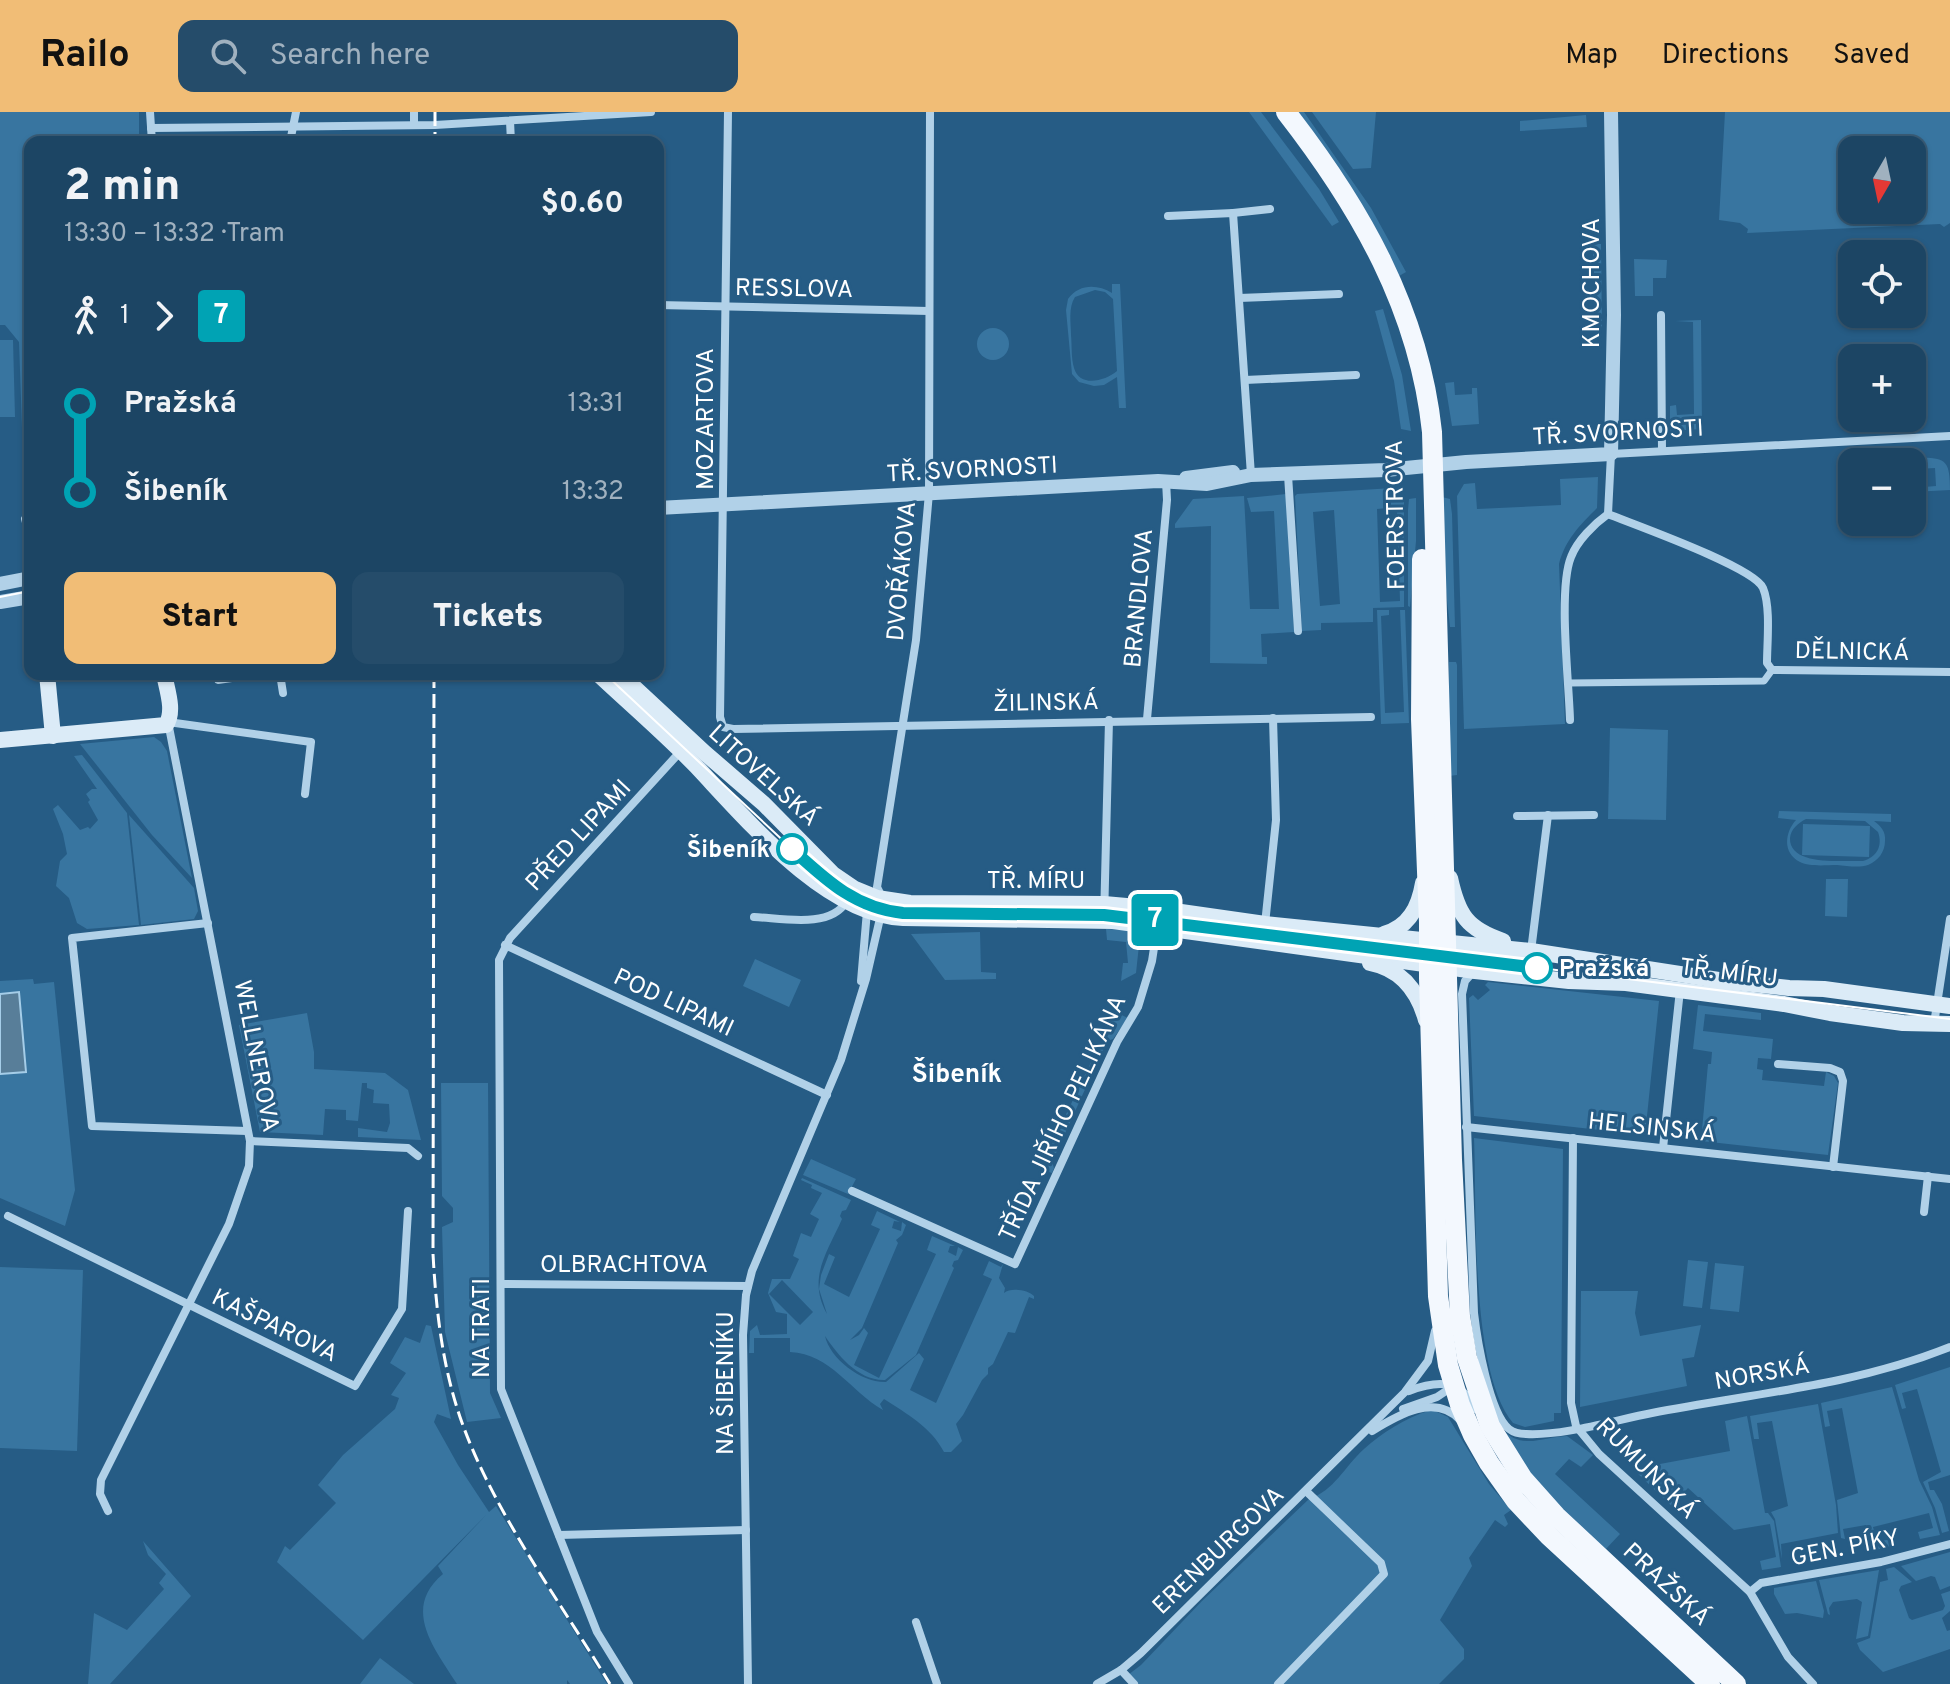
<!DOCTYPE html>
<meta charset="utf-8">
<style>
body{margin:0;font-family:Overpass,sans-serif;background:#254c6a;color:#f1f3f6;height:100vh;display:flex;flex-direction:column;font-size:30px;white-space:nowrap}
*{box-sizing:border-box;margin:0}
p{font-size:26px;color:#a0b1bf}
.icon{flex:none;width:44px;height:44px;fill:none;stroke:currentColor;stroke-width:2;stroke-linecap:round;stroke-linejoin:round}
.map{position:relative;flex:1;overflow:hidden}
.sheet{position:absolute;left:24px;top:24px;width:640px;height:544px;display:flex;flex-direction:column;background:#1c4564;border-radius:16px;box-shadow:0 2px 6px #0004,0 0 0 2px #3a5d78}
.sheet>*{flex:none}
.badge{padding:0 16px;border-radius:6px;font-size:28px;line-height:52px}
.needle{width:52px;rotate:189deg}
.fabs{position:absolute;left:1838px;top:24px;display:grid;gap:16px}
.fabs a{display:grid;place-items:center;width:88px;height:88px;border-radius:16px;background:#1c4564;box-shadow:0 2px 6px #0004,0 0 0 2px #3a5d78;font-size:40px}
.map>.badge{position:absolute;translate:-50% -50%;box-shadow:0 0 0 4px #fff}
.legs{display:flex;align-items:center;gap:12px;height:88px;padding:0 40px;font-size:26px}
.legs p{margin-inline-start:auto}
.overview{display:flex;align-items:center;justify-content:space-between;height:136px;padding:0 40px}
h1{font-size:44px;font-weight:800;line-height:60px}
.button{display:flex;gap:16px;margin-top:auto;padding:16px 40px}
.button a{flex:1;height:92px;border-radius:16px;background:#f1bd76;color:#111;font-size:32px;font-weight:800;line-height:92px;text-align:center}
.button a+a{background:#254c6a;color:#f1f3f6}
ul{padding:0 40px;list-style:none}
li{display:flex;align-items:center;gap:28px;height:88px;font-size:30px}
li i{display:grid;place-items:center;width:12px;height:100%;margin:0 10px;background:currentColor}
li i::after{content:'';width:20px;height:20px;margin:-10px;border:6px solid;border-radius:50%;background:#1c4564}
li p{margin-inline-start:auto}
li:first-child i{background:linear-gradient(#0000 50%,currentColor 0)}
li:last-child i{background:linear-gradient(currentColor 50%,#0000 0)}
header{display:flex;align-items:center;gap:48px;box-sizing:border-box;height:112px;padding:0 40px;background:#f1bd76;color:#111}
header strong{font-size:38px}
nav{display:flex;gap:44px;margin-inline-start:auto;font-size:28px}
.search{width:560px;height:72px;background:#254c6a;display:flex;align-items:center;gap:20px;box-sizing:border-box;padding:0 28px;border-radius:16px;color:#a0b1bf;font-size:30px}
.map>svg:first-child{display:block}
.green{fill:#3875a0;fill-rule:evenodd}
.water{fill:#587e99;stroke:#a5cde8;stroke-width:2}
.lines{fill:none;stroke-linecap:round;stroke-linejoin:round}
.pedestrian{stroke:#b1d1e8;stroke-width:7}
.minor{stroke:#b1d1e8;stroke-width:8}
.tertiary{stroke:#b1d1e8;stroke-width:14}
.secondary{stroke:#dbebf7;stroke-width:16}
.primary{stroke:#f3f8fe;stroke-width:20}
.tram{stroke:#fff;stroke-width:2}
.rail{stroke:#fff;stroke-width:3;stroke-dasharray:14 6;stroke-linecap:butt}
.line-1-casing{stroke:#fff;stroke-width:18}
.line-1{stroke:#00a3b4;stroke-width:12}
.stop-1-dot{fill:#fff;stroke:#00a3b4;stroke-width:4}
.labels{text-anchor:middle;stroke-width:6;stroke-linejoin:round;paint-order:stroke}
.street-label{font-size:24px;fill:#fff;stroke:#265c85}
.stop-label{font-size:24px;font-weight:bold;fill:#fff;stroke:#265c85;text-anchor:end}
.neighbourhood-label{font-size:26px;font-weight:bold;fill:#fff;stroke:#265c85}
</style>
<header>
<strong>Railo</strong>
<div class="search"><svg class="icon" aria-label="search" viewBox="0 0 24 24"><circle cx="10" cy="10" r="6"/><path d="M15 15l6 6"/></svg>Search here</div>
<nav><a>Map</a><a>Directions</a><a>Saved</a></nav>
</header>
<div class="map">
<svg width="1950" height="1572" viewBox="0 0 1950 1572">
<rect width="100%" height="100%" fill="#265c85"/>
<g class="green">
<polygon points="0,0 139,0 139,30 30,30 30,407 25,402 19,230 5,213 0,213"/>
<polygon points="1249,0 1261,0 1319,77 1339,110 1332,114"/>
<polygon points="1295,0 1304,0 1371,96 1406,160 1399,164 1381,126"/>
<polygon points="1312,0 1376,0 1371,56 1353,57"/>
<path d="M1725 0H1950V111L1944 115 1940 112 1747 121 1748 117 1740 111 1719 108ZM1852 38H1912V98H1852Z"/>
<polygon points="1586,3 1587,15 1520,19 1520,9"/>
<polygon points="1593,132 1601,132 1602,217 1597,217 1597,223 1595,223"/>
<polygon points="1634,147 1667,148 1666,166 1653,166 1653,184 1635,184"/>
<path d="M1112 172H1120L1126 296H1119L1117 265 1104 273 1094 274 1079 270 1072 262 1066 198 1068 187C1079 172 1097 172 1112 181ZM1095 178 1105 180 1113 187 1117 259C1105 269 1080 276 1074 256 1071 246 1072 233 1071 223 1071 210 1068 196 1075 185Z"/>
<polygon points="1383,197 1402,263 1411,319 1401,317 1394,269 1375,199"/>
<polygon points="1701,208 1702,317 1670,319 1670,294 1676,293 1677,303 1694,302 1693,210 1675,209"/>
<circle cx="993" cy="232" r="16"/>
<polygon points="0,228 13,228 15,305 0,305"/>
<polygon points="1454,270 1455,283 1472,282 1472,276 1477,276 1479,312 1452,314 1445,271"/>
<path d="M1915 346C1946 345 1950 348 1950 378L1912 380V376L1936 374 1935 356 1916 357Z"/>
<path d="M1598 365 1597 396C1580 413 1565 428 1559 452L1565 612 1464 617 1457 384 1464 372 1475 371 1477 397 1561 393 1560 367Z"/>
<path d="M1393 376 1404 390V495L1373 496V510L1321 511V518L1302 519 1295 384 1297 382ZM1397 395 1400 489 1380 490 1377 397ZM1334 398 1340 492 1320 494 1313 400Z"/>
<polygon points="1286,382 1294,520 1261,522 1262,545 1267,545 1267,552 1210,551 1211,414 1175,416 1175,412 1193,387 1244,384 1250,497 1279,497 1274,399 1251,400 1247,386"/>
<polygon points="1442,385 1450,387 1452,402 1455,515 1450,515 1443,452"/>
<polygon points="1416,386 1416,429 1410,495 1408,494 1408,398 1409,387"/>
<polygon points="1377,498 1389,498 1389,503 1381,504 1385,601 1404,600 1400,498 1405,498 1409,611 1381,612"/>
<polygon points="1449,550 1456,550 1457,553 1457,663 1449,664"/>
<polygon points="1610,616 1668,618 1666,708 1608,707"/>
<polygon points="154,625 161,630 167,639 192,766 152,723 80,632"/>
<polygon points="82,643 127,701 139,813 87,817 77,811 69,786 56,774 60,749 67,742 63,722 53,697 58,693 80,718 88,715 90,717 98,708 88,690 90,688 86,682 92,677 97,677 74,644"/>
<path d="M1779 699 1891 702V710L1874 709C1881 714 1886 720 1885 729 1885 740 1878 749 1868 753 1859 756 1847 754 1837 753 1826 753 1810 755 1800 750 1782 741 1785 720 1796 708L1778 706ZM1806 707 1865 709 1878 720C1883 734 1877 745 1863 749 1844 748 1789 755 1790 726 1791 717 1798 711 1806 707Z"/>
<polygon points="129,703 194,776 198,799 194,807 141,813"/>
<polygon points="1803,712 1870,714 1869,745 1802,743"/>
<polygon points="1826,767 1848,767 1847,805 1825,804"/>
<polygon points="1106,817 1128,818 1140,824 1136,861 1121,869 1123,851 1128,851 1126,830 1107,828"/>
<polygon points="980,820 981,860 996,861 996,867 945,868 911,822"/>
<polygon points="755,847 801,868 789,895 743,874"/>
<polygon points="33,867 34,872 54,870 75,1078 65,1114 0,1086 0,869"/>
<polygon points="1488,870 1659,889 1645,1023 1474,1004 1469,886 1473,883 1478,888 1490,878 1485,873"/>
<polygon points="1698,893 1761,901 1761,908 1705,902 1703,919 1773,927 1771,947 1758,946 1757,957 1763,958 1762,968 1824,974 1826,960 1834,964 1838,971 1828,1043 1701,1029 1708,952 1711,952 1712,940 1693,937"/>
<polygon points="1115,900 1128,906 1113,927 1107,929 1052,1050 1054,1056 1052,1061 1040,1057"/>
<polygon points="307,901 314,940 314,957 385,961 408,978 421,1028 358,1025 358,1016 387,1020 390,1011 389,992 373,991 374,978 367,976 367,971 362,971 358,1009 346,1008 346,998 325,997 323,1023 260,1020 239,913"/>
<polygon points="441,971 488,971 490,1281 501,1306 467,1310 445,1220 442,1115 453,1110 453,1096 442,1084"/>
<path d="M1474 1026 1563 1037 1561 1301H1554V1309L1525 1315 1513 1311C1470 1260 1477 1095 1474 1026Z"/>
<polygon points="811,1047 856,1067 848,1082 803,1063"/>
<path d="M802 1066 851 1088 846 1098 842 1099 840 1104 842 1107C827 1141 807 1166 827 1202L819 1177 821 1163 829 1142 835 1145 824 1172 849 1185 880 1117 871 1113 877 1099 900 1110 894 1109 892 1116 901 1119 902 1110 906 1113 902 1123 896 1128 898 1131 862 1216 850 1228 859 1223 864 1216 868 1221 854 1253 879 1266 936 1142 927 1138 932 1124 955 1134H950L948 1140 956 1144 958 1135 963 1138 958 1148 954 1149 952 1154 954 1156 916 1243 885 1268C858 1269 837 1242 825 1224 830 1247 862 1271 886 1270L919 1241 924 1247 910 1278 936 1291 992 1167 983 1163 989 1149 1001 1155 1003 1152 999 1166 1005 1176 1004 1181C1011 1175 1028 1178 1034 1184V1187L1029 1185 1015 1221 1008 1220 993 1252 988 1256V1262L982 1268 963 1303 956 1312 962 1329 951 1340H944C931 1315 907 1302 884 1287L880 1292 883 1298C850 1279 831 1242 790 1240V1226H754V1241H749L750 1219 757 1213 760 1223 787 1222V1202L776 1200 768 1181 772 1167H790L799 1147 793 1144 801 1121 811 1125 819 1107 810 1102 822 1081 811 1076 812 1073 801 1068ZM782 1168 813 1200 800 1213 769 1182Z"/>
<polygon points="1688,1148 1708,1150 1702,1196 1683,1194"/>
<polygon points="1715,1151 1744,1154 1739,1200 1710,1197"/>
<polygon points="0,1155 83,1158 77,1339 0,1336"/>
<polygon points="1581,1179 1638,1179 1635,1201 1640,1224 1701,1213 1694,1245 1682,1247 1687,1274 1580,1295"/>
<path d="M426 1213 431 1214 451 1307 437 1302 434 1310 458 1353 489 1400 496 1394 607 1572H570L567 1568V1572H457C435 1537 401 1497 443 1462L438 1454 487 1402 363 1528 277 1450 285 1434 290 1438 336 1391 318 1373 343 1343 395 1297 399 1286 391 1283 406 1261 390 1251 405 1225 420 1231Z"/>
<polygon points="1950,1255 1950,1363 1928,1370 1930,1378 1934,1378 1942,1392 1949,1419 1942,1421 1935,1396 1923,1370 1941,1360 1917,1277 1902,1281 1906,1296 1902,1297 1895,1273"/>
<polygon points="1892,1275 1919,1368 1932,1395 1940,1423 1920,1427 1918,1420 1933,1416 1929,1401 1873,1415 1877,1430 1891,1427 1893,1434 1870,1439 1866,1423 1868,1422 1866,1413 1843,1417 1845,1427 1841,1426 1837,1388 1858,1381 1842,1296 1827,1299 1830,1314 1825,1315 1821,1291"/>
<polygon points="1818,1292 1836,1393 1838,1421 1781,1432 1782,1447 1775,1407 1771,1400 1788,1394 1772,1309 1757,1311 1759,1327 1754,1327 1750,1304"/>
<path d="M1428 1299H1435L1448 1305 1489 1372 1511 1398 1504 1403 1508 1412 1505 1415 1495 1408 1469 1446 1472 1454 1440 1508 1464 1537V1547L1439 1572H1129L1124 1566 1141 1553 1202 1489 1309 1387C1334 1379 1345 1354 1364 1337 1382 1321 1405 1306 1428 1299Z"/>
<polygon points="1747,1304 1765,1401 1768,1401 1774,1409 1781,1455 1762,1458 1760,1449 1776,1445 1770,1412 1734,1418 1688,1376 1674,1391 1681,1398 1679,1401 1633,1357 1730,1339 1725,1309"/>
<path d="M1503 1318C1522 1338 1543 1325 1567 1324L1593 1343 1581 1355 1569 1347 1555 1362 1620 1422 1604 1439C1571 1408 1520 1360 1503 1318Z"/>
<polygon points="143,1429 191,1484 110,1572 88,1572 94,1501 127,1518 164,1477 159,1471 166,1462 148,1443"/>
<polygon points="1950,1440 1950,1474 1940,1478 1935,1465 1931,1464 1916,1469 1901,1454"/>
<polygon points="1894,1455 1912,1470 1901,1474 1899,1478 1909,1506 1912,1508 1943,1498 1945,1494 1941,1482 1950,1479 1950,1499 1942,1506 1947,1519 1950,1518 1950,1537 1883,1560 1860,1538 1857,1531 1870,1526 1880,1470 1888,1468 1886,1457"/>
<polygon points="1879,1458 1868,1524 1856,1527 1862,1490 1857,1487 1833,1490 1829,1496 1830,1503 1828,1502 1819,1468"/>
<polygon points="1816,1469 1824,1499 1823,1506 1797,1501 1785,1502 1774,1482 1774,1476"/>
<polygon points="380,1546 414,1572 360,1572"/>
</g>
<polygon class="water" points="19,880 26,960 0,962 0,882"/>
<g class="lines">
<polyline class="pedestrian" points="1569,571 1764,569 1772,558"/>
<g class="minor">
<polyline points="150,0 152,30"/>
<polyline points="414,0 414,13"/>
<polyline points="728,0 720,605 723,615 733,617 1371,605"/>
<polyline points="510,9 511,30"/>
<polyline points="151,16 435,13 651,0"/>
<polyline points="290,30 296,0"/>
<polyline points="1233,101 1270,97"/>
<polyline points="1168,104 1233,101 1251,363"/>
<polyline points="1239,186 1339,182"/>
<polyline points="658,193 929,199"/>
<polyline points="1661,203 1662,339"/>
<polyline points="1245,268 1356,263"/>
<polyline points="1288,363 1298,519"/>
<path d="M1608 402C1635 413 1754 455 1763 476 1771 495 1767 531 1767 551L1772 558 1950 560"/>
<polyline points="1608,402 1611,342 1950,324"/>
<polyline points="25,407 30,425"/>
<polyline points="216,562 218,568 259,562"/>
<polyline points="280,562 283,581"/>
<polyline points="1147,607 1167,388 1166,369"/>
<path d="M1570 608C1569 570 1558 477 1571 445 1577 429 1594 412 1608 402"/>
<polyline points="1517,704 1594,703"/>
<polyline points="882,785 877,775 878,769 916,528 929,381 930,0"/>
<path d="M754 805C781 806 830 817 846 790"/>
<polyline points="1104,808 1109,608"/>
<polyline points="208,811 72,826 92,1014 247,1019"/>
<polyline points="1265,812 1276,708 1273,606"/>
<polyline points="505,833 827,983"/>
<polyline points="1531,839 1548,703"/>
<path d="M1473 860 1465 869 1462 882 1474 1201C1477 1227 1489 1301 1509 1317 1514 1321 1520 1322 1526 1322 1564 1324 1615 1308 1652 1301 1714 1289 1777 1281 1839 1268 1876 1260 1915 1249 1950 1235"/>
<polyline points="861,869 867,799"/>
<polyline points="1934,912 1950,807"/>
<polyline points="1778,952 1830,956 1840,960 1843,969 1833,1055"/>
<polyline points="1466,1015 1950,1067"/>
<polyline points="1573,1026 1571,1291 1576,1314 1599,1342 1750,1480 1788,1545 1813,1572"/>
<polyline points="250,1029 408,1036 418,1044"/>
<polyline points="1663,1036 1680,878"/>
<polyline points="852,1079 1015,1152 1117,930 1138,895 1152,849 1160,797"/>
<polyline points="1924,1100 1928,1064"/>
<polyline points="8,1104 355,1274 402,1197 408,1099"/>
<polyline points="501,1172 748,1174"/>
<path d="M1409 1279C1435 1269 1463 1266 1474 1297"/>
<polyline points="1403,1297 1437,1285 1452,1275"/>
<path d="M1372 1319C1398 1303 1435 1281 1460 1308"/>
<polyline points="108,1399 100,1382 101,1368 229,1112 249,1054 250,1029 168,610 311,630 305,682"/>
<polyline points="559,1423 746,1418"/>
<polyline points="1750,1480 1761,1471 1881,1450 1950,1432"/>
<polyline points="916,1510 937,1572"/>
<polyline points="1121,1558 1134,1572"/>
<polyline points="629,1572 597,1520 501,1277 499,848 510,826 680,640"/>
<polyline points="748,1572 743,1223 746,1183 752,1159 841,948 866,867 881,802"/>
<polyline points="1097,1572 1121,1558 1141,1541 1405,1280 1428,1249 1435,1219"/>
<polyline points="1278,1572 1384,1462 1381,1451 1306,1379"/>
</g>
<g class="tertiary">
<polyline points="1186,366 1233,360"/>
<polyline points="658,396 1158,369 1207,372 1251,363 1386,358 1466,350 1611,342 1614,203 1611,0"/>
<polyline points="0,472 30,466"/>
<polyline points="0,490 30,485"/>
</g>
<g class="secondary">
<polyline points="47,562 53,624"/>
<path d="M598 562C630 592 665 622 696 654 746 707 826 803 903 806L1113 809 1475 859 1569 869 1626 871 1784 892 1830 901 1903 911 1950 912"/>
<polyline points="620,562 705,641 764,692 833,762 855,777 877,786 910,791 1104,792 1160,797 1265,812 1531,839 1725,869 1789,876 1824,877 1950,894"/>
<path d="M0 628 166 613C175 599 167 578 164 562"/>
<path d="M1450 766C1458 803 1467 817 1503 829"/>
<path d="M1384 822C1409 815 1419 795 1423 771"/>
<path d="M1370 851C1401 857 1418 879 1426 908"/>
</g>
<g class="primary">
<path d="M1286 0C1360 95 1419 197 1432 320L1452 1048 1460 1204 1467 1246 1490 1314 1523 1367 1556 1404 1736 1572"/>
<polyline points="1422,447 1421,607 1429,810 1429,866 1438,1184 1448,1253 1460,1293 1473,1323 1489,1351 1516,1389 1549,1424 1710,1572"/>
</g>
<g class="tram">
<polyline points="0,485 30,479"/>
<path d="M605 562 821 764C845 785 870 798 903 801L1121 804 1950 907"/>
</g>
<g class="rail">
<polyline points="435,0 435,30"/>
<path d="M434 562 433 1142C436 1197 442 1252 460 1305 492 1398 559 1488 610 1572"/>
</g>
</g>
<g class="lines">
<g class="line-1-casing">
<path id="line-1" d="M792 737C826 768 855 796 903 801L1104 803 1537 856"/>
</g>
<use href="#line-1" class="line-1"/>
</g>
<g class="stop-1-dot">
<circle cx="792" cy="737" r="14"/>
<circle cx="1537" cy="856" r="14"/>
</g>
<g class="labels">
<g class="street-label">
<text transform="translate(1591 171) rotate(-90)" y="8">KMOCHOVA</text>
<text transform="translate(794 176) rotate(1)" y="8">RESSLOVA</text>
<text transform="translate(705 307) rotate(-90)" y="8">MOZARTOVA</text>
<text transform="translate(1618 320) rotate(-3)" y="8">TŘ. SVORNOSTI</text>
<text transform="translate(972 357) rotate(-3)" y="8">TŘ. SVORNOSTI</text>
<text transform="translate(1395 403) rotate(-91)" y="8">FOERSTROVA</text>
<text transform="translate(901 459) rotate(-85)" y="8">DVOŘÁKOVA</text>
<text transform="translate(1138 486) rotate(-85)" y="8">BRANDLOVA</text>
<text transform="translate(1852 539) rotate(1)" y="8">DĚLNICKÁ</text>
<text transform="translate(1046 590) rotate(-1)" y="8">ŽILINSKÁ</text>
<text transform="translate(764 663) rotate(42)" y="8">LITOVELSKÁ</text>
<text transform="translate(578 723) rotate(-47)" y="8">PŘED LIPAMI</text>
<text x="1036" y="776">TŘ. MÍRU</text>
<text transform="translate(1729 860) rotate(7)" y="8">TŘ. MÍRU</text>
<text transform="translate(674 890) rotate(25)" y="8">POD LIPAMI</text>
<text transform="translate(257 944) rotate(79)" y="8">WELLNEROVA</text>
<text transform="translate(1062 1006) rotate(-65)" y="8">TŘÍDA JIŘÍHO PELIKÁNA</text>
<text transform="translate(1652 1015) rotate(6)" y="8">HELSINSKÁ</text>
<text x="624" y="1160">OLBRACHTOVA</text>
<text transform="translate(275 1213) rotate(26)" y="8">KAŠPAROVA</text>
<text transform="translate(481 1216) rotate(-90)" y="8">NA TRATI</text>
<text transform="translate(1762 1261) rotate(-10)" y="8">NORSKÁ</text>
<text transform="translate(725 1271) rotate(-90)" y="8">NA ŠIBENÍKU</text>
<text transform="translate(1647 1356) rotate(45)" y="8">RUMUNSKÁ</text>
<text transform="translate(1845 1435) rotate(-11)" y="8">GEN. PÍKY</text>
<text transform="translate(1218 1438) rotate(-44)" y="8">ERENBURGOVA</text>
<text transform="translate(1667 1472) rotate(43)" y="8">PRAŽSKÁ</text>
</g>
<g class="stop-label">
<text x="770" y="745">Šibeník</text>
<text x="1559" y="864" text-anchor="start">Pražská</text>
</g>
<g class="neighbourhood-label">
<text x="957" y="970">Šibeník</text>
</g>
</g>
</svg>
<div class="fabs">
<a><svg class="needle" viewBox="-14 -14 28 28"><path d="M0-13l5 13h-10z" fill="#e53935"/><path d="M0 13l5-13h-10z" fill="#a0b1bf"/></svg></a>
<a><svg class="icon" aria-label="locate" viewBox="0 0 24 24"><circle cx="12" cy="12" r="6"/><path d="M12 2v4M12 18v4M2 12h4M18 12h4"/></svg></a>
<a>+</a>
<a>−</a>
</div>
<b class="badge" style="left:1155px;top:808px;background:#00a3b4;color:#fff">7</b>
<section class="sheet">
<div class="overview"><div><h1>2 min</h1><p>13:30 – 13:32 · Tram</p></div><b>$0.60</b></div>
<div class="legs"><svg class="icon" aria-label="walk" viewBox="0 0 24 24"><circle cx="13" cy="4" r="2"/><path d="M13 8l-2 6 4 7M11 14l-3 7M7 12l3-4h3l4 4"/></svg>1<svg class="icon" aria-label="forward" viewBox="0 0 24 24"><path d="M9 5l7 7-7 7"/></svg><b class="badge" style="background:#00a3b4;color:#fff">7</b></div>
<ul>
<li><i style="color:#00a3b4"></i><b>Pražská</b><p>13:31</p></li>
<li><i style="color:#00a3b4"></i><b>Šibeník</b><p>13:32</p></li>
</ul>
<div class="button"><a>Start</a><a>Tickets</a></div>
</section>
</div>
